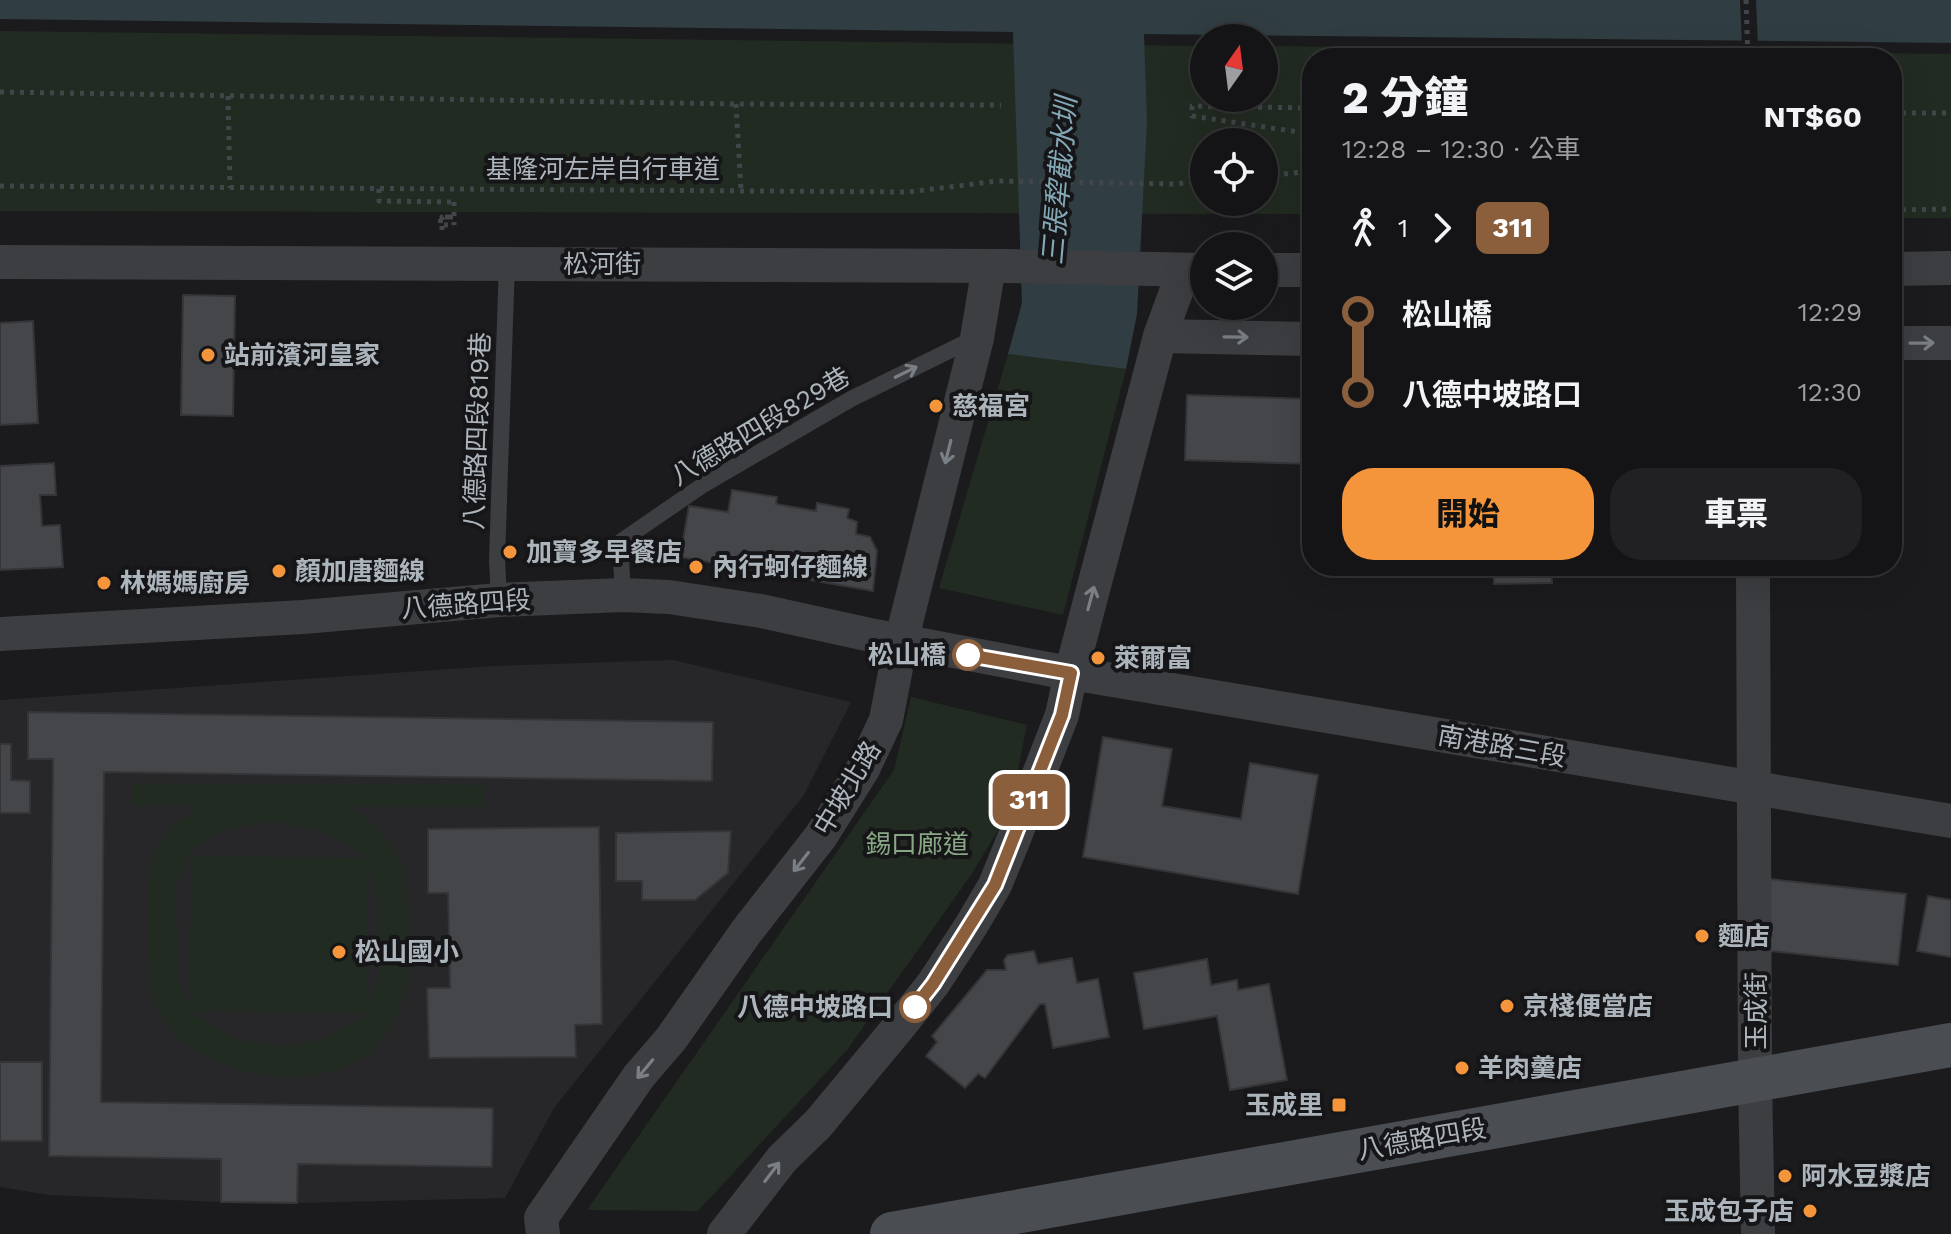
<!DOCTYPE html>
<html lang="zh-TW">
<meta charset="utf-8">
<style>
body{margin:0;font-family:"Work Sans","Noto Sans TC",sans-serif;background:#212123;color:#f1f3f6;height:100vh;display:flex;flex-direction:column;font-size:30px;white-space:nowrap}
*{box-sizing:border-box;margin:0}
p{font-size:26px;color:#9d9ea1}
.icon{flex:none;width:44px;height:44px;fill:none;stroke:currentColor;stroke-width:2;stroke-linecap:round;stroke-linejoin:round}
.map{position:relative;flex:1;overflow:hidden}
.details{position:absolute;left:1302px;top:48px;width:600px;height:528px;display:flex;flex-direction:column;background:#141416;border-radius:32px;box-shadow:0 8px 32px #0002,0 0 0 2px #333335}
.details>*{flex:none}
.badge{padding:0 16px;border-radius:12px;font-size:28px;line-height:52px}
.needle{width:52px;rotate:14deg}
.fabs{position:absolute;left:1190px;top:24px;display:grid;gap:16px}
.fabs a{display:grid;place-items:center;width:88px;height:88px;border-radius:50%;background:#141416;box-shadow:0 8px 32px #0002,0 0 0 2px #333335;font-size:40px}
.map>.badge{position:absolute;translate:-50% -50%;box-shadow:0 0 0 4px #fff}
.legs{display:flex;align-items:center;gap:12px;height:88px;padding:0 40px;font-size:26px}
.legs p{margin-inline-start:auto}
.summary{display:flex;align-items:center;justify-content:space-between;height:136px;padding:0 40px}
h1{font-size:44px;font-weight:800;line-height:60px}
.cta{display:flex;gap:16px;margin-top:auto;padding:16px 40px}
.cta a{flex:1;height:92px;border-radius:32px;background:#f4953c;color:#111;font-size:32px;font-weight:800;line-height:92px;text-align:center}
.cta a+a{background:#212123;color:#f1f3f6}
ul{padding:0 40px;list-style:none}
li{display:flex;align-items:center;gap:28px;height:80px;font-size:30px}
li i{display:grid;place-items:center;width:12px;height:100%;margin:0 10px;background:currentColor}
li i::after{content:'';width:20px;height:20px;margin:-10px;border:6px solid;border-radius:50%;background:#141416}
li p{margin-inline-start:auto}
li:first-child i{background:linear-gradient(#0000 50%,currentColor 0)}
li:last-child i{background:linear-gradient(currentColor 50%,#0000 0)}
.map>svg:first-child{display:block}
.built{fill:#27272a}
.green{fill:#222b22;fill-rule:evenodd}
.water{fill:#303d42}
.pier{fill:#1b1b1d}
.building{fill:#45464a;stroke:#353539;stroke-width:2}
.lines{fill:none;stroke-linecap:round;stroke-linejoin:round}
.path{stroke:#424549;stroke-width:5;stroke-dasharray:4 6;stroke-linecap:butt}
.service{stroke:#3c3e42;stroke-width:16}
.minor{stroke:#3c3e42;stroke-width:34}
.secondary{stroke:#4a4d52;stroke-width:44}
.path-bridge{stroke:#424549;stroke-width:5;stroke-dasharray:4 6;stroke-linecap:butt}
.oneway{stroke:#7a7f85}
.line-1-casing{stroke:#fff;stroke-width:18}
.line-1{stroke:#8b5e3c;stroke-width:12}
.poi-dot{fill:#f4953c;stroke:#161618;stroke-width:3}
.stop-1-dot{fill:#fff;stroke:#8b5e3c;stroke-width:4}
.labels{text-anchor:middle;stroke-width:8;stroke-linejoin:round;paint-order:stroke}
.street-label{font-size:26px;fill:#adb5bc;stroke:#161618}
.poi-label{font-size:26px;font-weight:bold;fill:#adb5bc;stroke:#161618;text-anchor:start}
.stop-label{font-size:26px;font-weight:bold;fill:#adb5bc;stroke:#161618;text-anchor:end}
.park-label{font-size:26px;fill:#88a784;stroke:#161618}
.water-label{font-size:28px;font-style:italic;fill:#85a8b7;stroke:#161618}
</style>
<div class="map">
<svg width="1951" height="1234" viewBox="0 0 1951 1234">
<rect width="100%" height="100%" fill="#1b1b1d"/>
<polygon class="built" points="673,660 851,702 804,795 554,1108 505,1198 297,1203 221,1202 49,1195 0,1187 0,700 494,666"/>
<g class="green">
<path d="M0 31 1204 46V98H1264V46L1951 54V218H1892V58H1312V214L0 211ZM1204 142H1264V202H1204Z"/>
<polygon points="1008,354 1126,369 1063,615 939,588"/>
<polygon points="911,697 1027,725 1010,810 973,872 847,1050 698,1211 587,1210 894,770"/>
<path d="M131 783 483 785V807H349C356 813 365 818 373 825 413 862 406 885 407 935 407 949 409 964 408 978 406 998 395 1023 383 1039 334 1102 197 1081 160 1014 148 992 148 966 148 943 148 901 141 854 175 824 183 817 192 812 200 806L131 805ZM273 821 326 832 362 854 364 858 192 856 189 1006 178 981 176 883 194 847 228 828ZM368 870 377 896 380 978 366 1005ZM191 1011 362 1013V1014L360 1019 321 1040 282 1047 235 1039Z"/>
</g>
<polygon class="water" points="0,0 1951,0 1951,43 1144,34 1147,122 1137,314 1126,369 1008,354 1022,303 1013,32 0,19"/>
<polygon class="pier" points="1740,0 1756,0 1758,46 1742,46"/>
<g class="building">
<polygon points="183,295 235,296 233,416 181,415"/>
<polygon points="33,321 38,423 0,425 0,323"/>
<polygon points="1187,395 1312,399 1312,464 1185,460"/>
<polygon points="54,463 56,495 40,495 42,526 60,525 63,567 0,570 0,466"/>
<polygon points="732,490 777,497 776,504 816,511 817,503 849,509 847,518 857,522 856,534 870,537 877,551 873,591 680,557 689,506 728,512"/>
<polygon points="1494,566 1551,566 1552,583 1494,584"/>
<polygon points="28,712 713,722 712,781 104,772 101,1102 493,1108 492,1167 298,1164 297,1203 221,1202 221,1159 49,1156 53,759 28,759"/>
<polygon points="1103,737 1172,749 1162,806 1241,819 1250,763 1318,775 1298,894 1083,857"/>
<polygon points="0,744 11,744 11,780 30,781 30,813 0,813"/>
<polygon points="599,827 602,1024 575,1025 576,1057 429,1058 427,988 450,988 448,893 428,893 428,829"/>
<polygon points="731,831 728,873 695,900 642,900 642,881 616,881 616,833"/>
<polygon points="1770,879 1906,894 1898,965 1762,950"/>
<polygon points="1928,896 1951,900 1951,957 1917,951"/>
<polygon points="1034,951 1038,964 1072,958 1077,983 1098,979 1109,1037 1053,1048 1045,1004 1040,1004 985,1078 978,1074 965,1088 926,1056 937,1042 932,1036 987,970 1006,970 1004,960 1008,955"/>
<polygon points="1207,959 1211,985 1237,980 1238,990 1269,984 1287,1080 1230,1090 1217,1016 1144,1029 1134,973"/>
<rect x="0" y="1062" width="42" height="79"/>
</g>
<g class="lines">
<g class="path">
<polyline points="1746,0 1748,58"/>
<polyline points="0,92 736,104 1001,105"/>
<polyline points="228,96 230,188"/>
<polyline points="736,104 741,190"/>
<polyline points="1312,108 1192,106 1192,116 1312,134"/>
<polyline points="1892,113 1951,113"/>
<polyline points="1264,176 1312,171"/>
<polyline points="0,186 908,192 998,181 1174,184 1204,181"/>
<polyline points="379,189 379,201 454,202"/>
<polyline points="1892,210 1951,209"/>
<polyline points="442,230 442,217 454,217 454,225"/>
</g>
<g class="service">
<polyline points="623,595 620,542 703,485 851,399 975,338"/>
<polyline points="499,600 497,559 507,263"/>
</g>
<g class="minor">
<polyline points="0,262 1008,266 1204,270"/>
<polyline points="1892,269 1951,268"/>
<polyline points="1264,270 1312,270"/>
<polyline points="1160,336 1312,339"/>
<polyline points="1892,343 1951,343"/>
<polyline points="1753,566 1755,1080 1758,1234"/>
<polyline points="0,634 303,617 499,600 623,595 669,597 761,611 875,636 1053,670 1951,821"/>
<polyline points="543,1234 541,1218 639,1076 671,1039 746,932 821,836 863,769 886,720 901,642 977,338 989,266"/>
<polyline points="724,1234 782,1159 818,1124 897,1029 933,984 971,926 995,885 1015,836 1062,715 1071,673 1160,336 1184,270"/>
</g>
<polyline class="secondary" points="892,1234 1951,1045"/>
<polyline class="path-bridge" points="454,202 454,217 441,217 440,225 454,225"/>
</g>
<defs><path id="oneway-shaft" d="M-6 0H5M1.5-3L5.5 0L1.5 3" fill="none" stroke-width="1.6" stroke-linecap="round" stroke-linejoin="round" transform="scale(2)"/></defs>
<g class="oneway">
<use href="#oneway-shaft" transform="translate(1236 337) rotate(1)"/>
<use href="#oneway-shaft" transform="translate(1922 343) rotate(-1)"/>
<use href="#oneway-shaft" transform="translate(906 372) rotate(-26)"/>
<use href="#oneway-shaft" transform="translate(948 452) rotate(104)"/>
<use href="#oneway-shaft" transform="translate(1091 598) rotate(-75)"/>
<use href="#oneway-shaft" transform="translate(801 862) rotate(128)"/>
<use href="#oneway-shaft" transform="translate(645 1069) rotate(130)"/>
<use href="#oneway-shaft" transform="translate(772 1172) rotate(-53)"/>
</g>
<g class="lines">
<g class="line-1-casing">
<polyline id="line-1" points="915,1007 933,984 995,885 1062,715 1071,673 968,655"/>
</g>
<use href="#line-1" class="line-1"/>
</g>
<g class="poi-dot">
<circle cx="208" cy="355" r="8"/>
<circle cx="936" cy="406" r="8"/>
<circle cx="510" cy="552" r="8"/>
<circle cx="696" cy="567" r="8"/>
<circle cx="279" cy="571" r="8"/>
<circle cx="104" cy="583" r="8"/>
<circle cx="1098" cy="658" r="8"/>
<circle cx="1702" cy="936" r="8"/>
<circle cx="339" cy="952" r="8"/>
<circle cx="1507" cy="1006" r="8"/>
<circle cx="1462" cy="1068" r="8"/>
<rect x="1331" y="1097" width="16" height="16" rx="4"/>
<circle cx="1785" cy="1176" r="8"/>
<circle cx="1810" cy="1211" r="8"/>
</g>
<g class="stop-1-dot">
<circle cx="968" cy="655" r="14"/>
<circle cx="915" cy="1007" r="14"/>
</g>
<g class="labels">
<g class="street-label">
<text x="603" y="178">基隆河左岸自行車道</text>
<text x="602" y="273">松河街</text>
<text transform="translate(760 426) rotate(-31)" y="9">八德路四段829巷</text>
<text transform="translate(477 431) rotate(-88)" y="9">八德路四段819巷</text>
<text transform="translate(466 604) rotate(-4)" y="9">八德路四段</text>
<text transform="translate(1502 746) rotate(10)" y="9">南港路三段</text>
<text transform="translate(847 788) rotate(-59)" y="9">中坡北路</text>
<text transform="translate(1756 1011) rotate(-90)" y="9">玉成街</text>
<text transform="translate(1422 1139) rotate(-10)" y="9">八德路四段</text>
</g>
<g class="poi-label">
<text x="224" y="364">站前濱河皇家</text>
<text x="952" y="415">慈福宮</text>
<text x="526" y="561">加寶多早餐店</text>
<text x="712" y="576">內行蚵仔麵線</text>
<text x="295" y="580">顏加唐麵線</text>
<text x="120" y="592">林媽媽廚房</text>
<text x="1114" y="667">萊爾富</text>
<text x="1718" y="945">麵店</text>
<text x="355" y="961">松山國小</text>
<text x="1523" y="1015">京棧便當店</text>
<text x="1478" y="1077">羊肉羹店</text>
<text x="1323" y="1114" text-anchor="end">玉成里</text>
<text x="1801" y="1185">阿水豆漿店</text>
<text x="1794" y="1220" text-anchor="end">玉成包子店</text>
</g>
<g class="stop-label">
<text x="946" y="664">松山橋</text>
<text x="893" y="1016">八德中坡路口</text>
</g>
<g class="park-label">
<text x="917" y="853">錫口廊道</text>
</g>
<g class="water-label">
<text transform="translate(1059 181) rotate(-85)" y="10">三張犂截水圳</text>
</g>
</g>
</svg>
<div class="fabs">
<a><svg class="needle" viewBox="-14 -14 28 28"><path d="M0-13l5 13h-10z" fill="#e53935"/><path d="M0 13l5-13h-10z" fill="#9d9ea1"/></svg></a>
<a><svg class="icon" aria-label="locate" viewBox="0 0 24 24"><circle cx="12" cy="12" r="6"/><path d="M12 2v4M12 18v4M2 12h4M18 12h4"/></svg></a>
<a><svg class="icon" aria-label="layers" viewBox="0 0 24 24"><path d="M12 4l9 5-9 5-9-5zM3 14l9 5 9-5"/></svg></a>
</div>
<b class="badge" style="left:1029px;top:800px;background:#8b5e3c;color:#fff">311</b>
<section class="details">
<div class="summary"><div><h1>2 分鐘</h1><p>12:28 – 12:30 · 公車</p></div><b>NT$60</b></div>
<div class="legs"><svg class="icon" aria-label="walk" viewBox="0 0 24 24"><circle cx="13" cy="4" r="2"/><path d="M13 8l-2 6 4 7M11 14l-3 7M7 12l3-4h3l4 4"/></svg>1<svg class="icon" aria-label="forward" viewBox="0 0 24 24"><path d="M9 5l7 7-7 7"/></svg><b class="badge" style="background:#8b5e3c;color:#fff">311</b></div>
<ul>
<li><i style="color:#8b5e3c"></i><b>松山橋</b><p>12:29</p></li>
<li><i style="color:#8b5e3c"></i><b>八德中坡路口</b><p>12:30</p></li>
</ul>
<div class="cta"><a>開始</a><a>車票</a></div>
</section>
</div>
